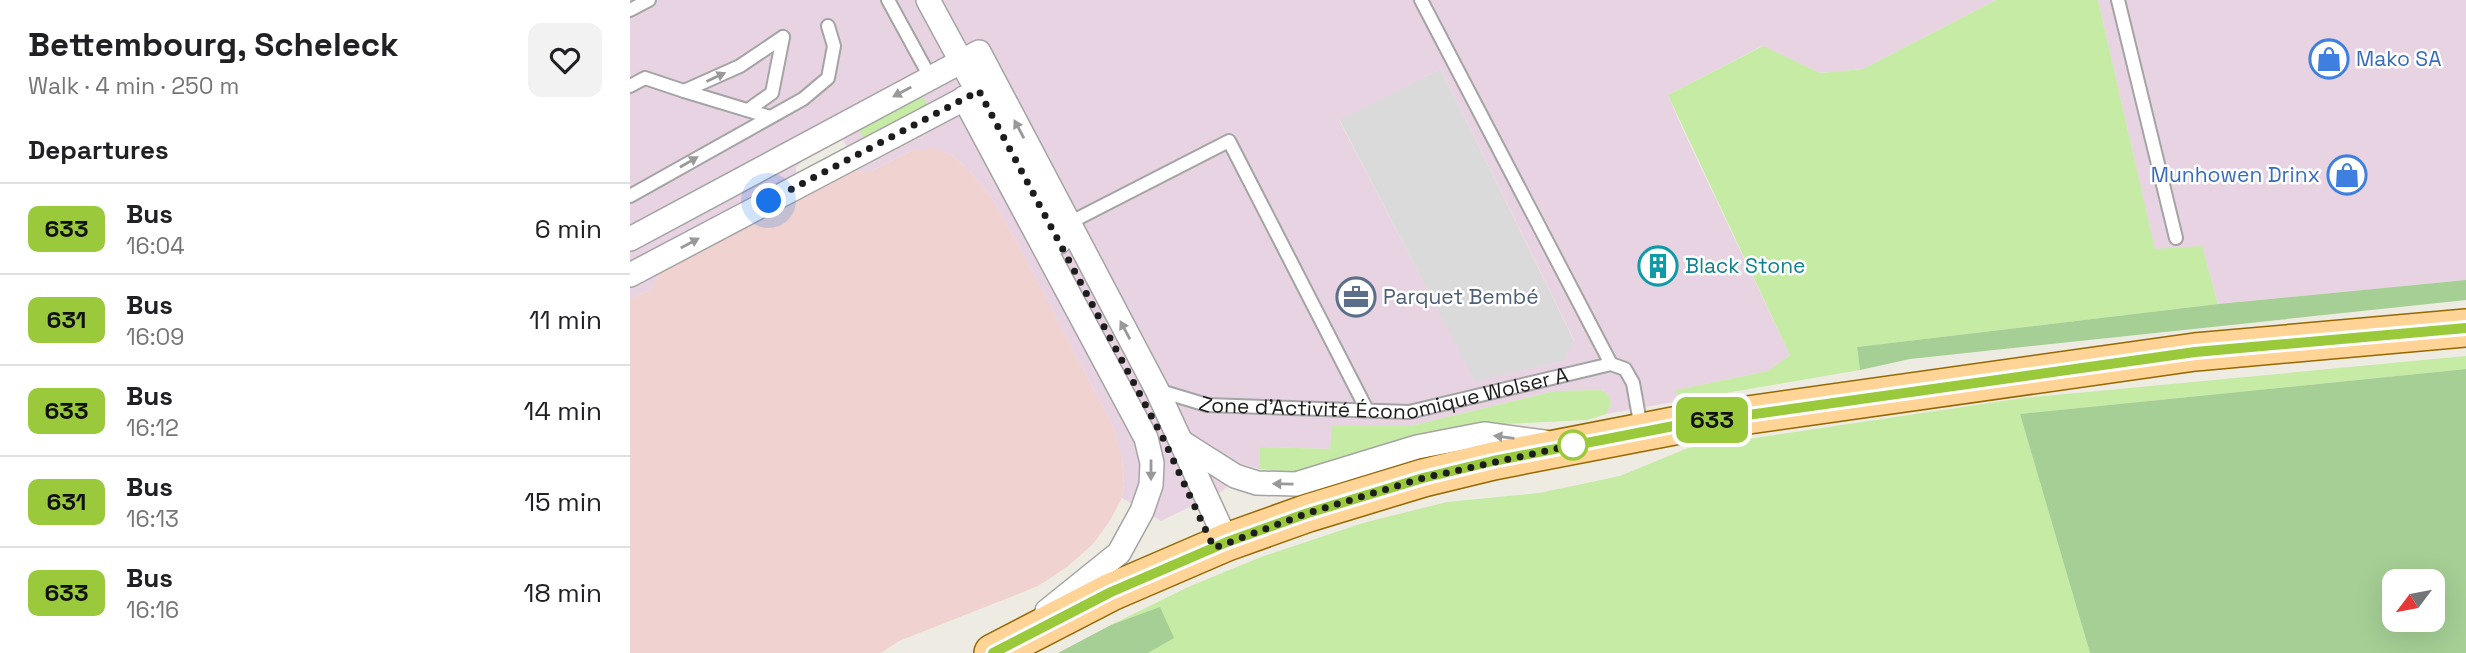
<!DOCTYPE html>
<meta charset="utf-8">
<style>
body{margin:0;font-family:"Space Grotesk",sans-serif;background:#f2f2f2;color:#202124;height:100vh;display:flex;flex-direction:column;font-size:26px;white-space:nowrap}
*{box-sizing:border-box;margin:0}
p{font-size:23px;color:#757577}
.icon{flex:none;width:38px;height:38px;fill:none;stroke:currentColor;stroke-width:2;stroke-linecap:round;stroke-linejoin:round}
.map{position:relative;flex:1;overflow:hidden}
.side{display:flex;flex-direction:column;background:#fff;width:630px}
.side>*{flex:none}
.badge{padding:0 14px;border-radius:10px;font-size:24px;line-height:46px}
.needle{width:46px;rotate:238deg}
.fabs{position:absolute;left:1752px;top:569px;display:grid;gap:14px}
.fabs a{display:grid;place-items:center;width:63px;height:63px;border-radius:14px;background:#fff;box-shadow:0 7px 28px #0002;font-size:35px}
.you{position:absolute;width:35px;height:35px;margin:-18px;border:5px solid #fff;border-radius:50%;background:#1a73e8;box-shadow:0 0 0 10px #1a73e833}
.map>.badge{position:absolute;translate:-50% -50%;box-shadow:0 0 0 4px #fff}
h2{padding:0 28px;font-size:26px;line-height:63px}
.round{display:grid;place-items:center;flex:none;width:74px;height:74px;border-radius:14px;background:#f2f2f2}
.head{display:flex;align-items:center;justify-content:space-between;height:119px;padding:0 28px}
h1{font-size:33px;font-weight:800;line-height:52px}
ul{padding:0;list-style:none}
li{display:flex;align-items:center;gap:21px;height:91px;padding:0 28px;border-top:2px solid #e0e0e0}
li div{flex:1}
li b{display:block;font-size:26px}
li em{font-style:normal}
li .badge{min-width:77px;font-weight:700;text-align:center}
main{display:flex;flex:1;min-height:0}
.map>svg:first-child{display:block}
.residential{fill:#dbdada}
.commercial{fill:#f0d2d0}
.industrial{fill:#e8d3e3;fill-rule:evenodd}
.grass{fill:#c6eba5}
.forest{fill:#a5cf95;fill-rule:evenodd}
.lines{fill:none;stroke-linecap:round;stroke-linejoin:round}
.service-casing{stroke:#a4a4a4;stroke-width:16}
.minor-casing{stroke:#a4a4a4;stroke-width:26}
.primary-casing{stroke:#956800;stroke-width:40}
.service{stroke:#fff;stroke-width:12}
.minor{stroke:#fff;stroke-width:23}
.primary{stroke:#ffd496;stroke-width:37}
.oneway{fill:#999}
.line-casing{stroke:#fff;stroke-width:16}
.line{stroke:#9aca3c;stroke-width:10}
.walk{stroke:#1d1d1d;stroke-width:7;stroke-dasharray:0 12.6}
.stop-dot{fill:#fff;stroke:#9aca3c;stroke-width:3.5}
.labels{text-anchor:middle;stroke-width:5;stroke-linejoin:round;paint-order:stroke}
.shop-label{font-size:21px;fill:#366cbe;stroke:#fff;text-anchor:start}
.culture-label{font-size:21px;fill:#0d838f;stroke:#fff;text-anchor:start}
.service-label{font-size:21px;fill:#4e5e75;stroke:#fff;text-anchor:start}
.street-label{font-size:21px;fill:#1d1d1d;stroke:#fff}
</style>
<main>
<section class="side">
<div class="head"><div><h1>Bettembourg, Scheleck</h1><p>Walk · 4 min · 250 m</p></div><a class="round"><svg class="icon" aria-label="heart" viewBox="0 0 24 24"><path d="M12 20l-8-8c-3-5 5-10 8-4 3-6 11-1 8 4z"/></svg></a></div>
<h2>Departures</h2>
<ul>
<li><span class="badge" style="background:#9aca3c;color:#111">633</span><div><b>Bus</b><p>16:04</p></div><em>6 min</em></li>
<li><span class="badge" style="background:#9aca3c;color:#111">631</span><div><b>Bus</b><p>16:09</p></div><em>11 min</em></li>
<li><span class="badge" style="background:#9aca3c;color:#111">633</span><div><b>Bus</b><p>16:12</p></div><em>14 min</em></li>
<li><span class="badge" style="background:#9aca3c;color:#111">631</span><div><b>Bus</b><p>16:13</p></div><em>15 min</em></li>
<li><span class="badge" style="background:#9aca3c;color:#111">633</span><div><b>Bus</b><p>16:16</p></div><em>18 min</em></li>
</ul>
</section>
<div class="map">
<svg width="1836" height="653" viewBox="0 0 1836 653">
<rect width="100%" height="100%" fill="#eeebe2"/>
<polygon class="residential" points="811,69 944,341 934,361 845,382 709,119"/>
<polygon class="commercial" points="303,147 322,155 339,170 360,195 390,248 482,424 492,456 494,484 492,498 479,522 463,544 437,567 408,586 269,641 251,653 0,653 0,299 22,289 34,266 211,172 241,171 283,150"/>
<g class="industrial">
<path d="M0 0H1366L1233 69 1190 73 1132 46 1038 95 1052 128 1160 355 1138 371 1047 390 1049 401 976 414 981 404 972 390 925 391 780 426H703L700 449 630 447 629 469 612 464 594 490 531 521 492 498 494 484 492 456 482 424 390 248 360 195 339 170 322 155 303 148 283 150 241 171 211 172 34 266 22 289 0 299ZM811 69 944 340 934 361 845 381 709 120ZM211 136 218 149 170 174 166 173V167L188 148Z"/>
<polygon points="1468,0 1836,0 1836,280 1588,304 1572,247 1525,250"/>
</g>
<g class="grass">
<polygon points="1366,0 1468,0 1525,249 1572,246 1588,304 1227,347 1230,370 1049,401 1046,390 1138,371 1160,355 1038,95 1133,46 1190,73 1233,69"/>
<polygon points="291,94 299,107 235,141 228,127"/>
<polygon points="1836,356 1836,369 1390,414 1460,653 518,653 543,638 481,625 558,587 631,557 733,523 817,502 909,493 990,476 1058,448 1393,398"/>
<polygon points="971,390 979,396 981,404 976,414 957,420 853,425 667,473 629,469 630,447 700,449 702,426 780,426 925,391"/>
</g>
<g class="forest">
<polygon points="1836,280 1836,300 1280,359 1230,370 1227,347 1588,304"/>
<path d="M1836 369V653H1460L1390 414ZM1764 581H1802V620H1764Z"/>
<polygon points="530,607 544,638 518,653 428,653 481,625"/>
</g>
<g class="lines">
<g class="service-casing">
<g id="service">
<polyline points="258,0 300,77"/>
<polyline points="791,0 981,364"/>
<polyline points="1488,0 1546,238"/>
<polyline points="0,10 19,0"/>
<polyline points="0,86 15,78 54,91 110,66 153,37"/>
<polyline points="54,91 140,117"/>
<polyline points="118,110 142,93 153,37"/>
<polyline points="0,196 173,99 198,78 204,46 198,26"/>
<polyline points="439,223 599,141 737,410"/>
<path id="s1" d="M527 390 577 405 779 412 981 364 995 369 1003 383 1011 428"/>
</g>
</g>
<g class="minor-casing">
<g id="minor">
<polyline points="298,0 429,242"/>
<polyline points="334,98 516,438 522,463 521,485 512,511 489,553 417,611"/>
<polyline points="0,239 349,52 527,390 597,542"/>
<polyline points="0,275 347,92"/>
<polyline points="553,443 605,476 627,483 666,484 787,447 854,434 914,442"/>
</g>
</g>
<g class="primary-casing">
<polyline id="primary" points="363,653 481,592 597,542 678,513 793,478 863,461 1054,424 1565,352 1836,328"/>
</g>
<use href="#service" class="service"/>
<use href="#minor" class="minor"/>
<use href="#primary" class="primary"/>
</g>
<defs><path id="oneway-solid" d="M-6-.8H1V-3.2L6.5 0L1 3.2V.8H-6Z" transform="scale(1.75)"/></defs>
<g class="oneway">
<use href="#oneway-solid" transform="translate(86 77) rotate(-25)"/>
<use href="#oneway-solid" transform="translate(272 92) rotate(152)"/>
<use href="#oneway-solid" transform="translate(389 129) rotate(-118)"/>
<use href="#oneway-solid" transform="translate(59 162) rotate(-30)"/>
<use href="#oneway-solid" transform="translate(60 243) rotate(-28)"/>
<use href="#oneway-solid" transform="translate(495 330) rotate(-118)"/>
<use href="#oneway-solid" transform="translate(874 437) rotate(-173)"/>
<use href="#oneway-solid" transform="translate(521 470) rotate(90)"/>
<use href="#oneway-solid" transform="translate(653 484) rotate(-179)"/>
</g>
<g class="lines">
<g class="line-casing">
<polyline id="line" points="363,653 481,592 597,542 678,513 793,478 863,461 1054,424 1565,352 1836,328"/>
</g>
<use href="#line" class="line"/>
<polyline class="walk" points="139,201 349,91 533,438 584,548 678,513 793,478 943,445"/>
</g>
<defs>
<g id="shop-ring" transform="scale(2.0125)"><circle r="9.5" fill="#fff" stroke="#3f7fe0" stroke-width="1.5"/><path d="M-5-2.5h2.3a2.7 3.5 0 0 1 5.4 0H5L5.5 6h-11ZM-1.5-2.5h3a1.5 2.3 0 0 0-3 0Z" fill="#3f7fe0"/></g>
<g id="building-ring" transform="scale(2.0125)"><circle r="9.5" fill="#fff" stroke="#0f9aa8" stroke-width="1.5"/><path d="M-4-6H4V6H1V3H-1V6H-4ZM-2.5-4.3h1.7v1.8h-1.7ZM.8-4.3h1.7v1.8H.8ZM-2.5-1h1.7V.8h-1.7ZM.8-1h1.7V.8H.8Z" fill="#0f9aa8"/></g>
<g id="office-ring" transform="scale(2.0125)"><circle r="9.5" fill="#fff" stroke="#5c6f8a" stroke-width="1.5"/><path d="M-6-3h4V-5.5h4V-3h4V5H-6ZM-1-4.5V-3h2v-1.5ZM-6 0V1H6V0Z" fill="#5c6f8a"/></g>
</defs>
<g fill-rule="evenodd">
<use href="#shop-ring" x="1699" y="59"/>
<use href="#shop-ring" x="1717" y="175"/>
<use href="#building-ring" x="1028" y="266"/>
<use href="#office-ring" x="726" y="297"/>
</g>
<circle class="stop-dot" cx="943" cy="445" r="14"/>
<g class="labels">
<g class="shop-label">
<text x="1726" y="66">Mako SA</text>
<text x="1690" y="182" text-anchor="end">Munhowen Drinx</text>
</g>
<g class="culture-label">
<text x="1055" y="273">Black Stone</text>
</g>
<g class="service-label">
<text x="753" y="304">Parquet Bembé</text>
</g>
<g class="street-label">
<text dy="7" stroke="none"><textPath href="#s1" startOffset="231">Zone d'Activité Économique Wolser A</textPath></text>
</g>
</g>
</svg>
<div class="fabs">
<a><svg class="needle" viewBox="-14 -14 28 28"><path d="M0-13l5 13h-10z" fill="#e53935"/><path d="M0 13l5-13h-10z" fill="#757577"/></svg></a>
</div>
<div class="you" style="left:139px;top:201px"></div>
<b class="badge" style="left:1082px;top:420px;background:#9aca3c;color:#111">633</b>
</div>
</main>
